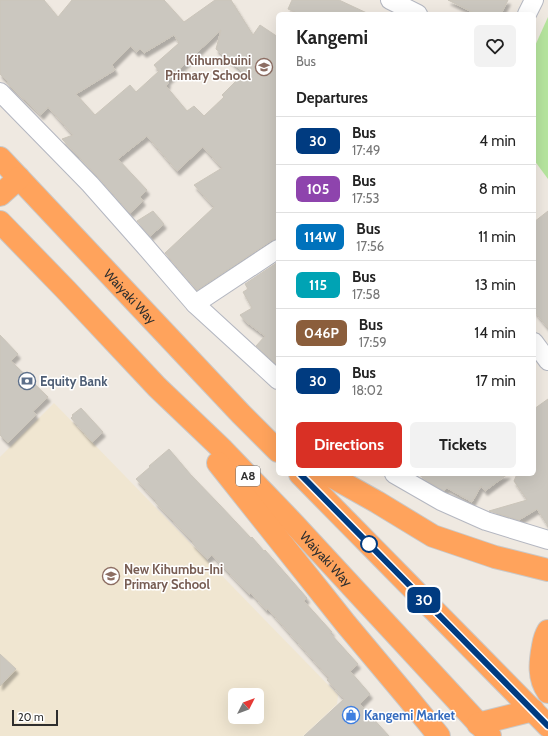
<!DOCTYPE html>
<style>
body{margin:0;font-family:Cabin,sans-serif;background:#f2f2f2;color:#222;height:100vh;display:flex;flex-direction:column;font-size:15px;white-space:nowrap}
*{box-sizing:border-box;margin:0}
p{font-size:13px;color:#767676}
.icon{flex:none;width:22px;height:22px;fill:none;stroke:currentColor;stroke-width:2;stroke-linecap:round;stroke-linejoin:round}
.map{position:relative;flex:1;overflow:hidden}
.details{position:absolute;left:276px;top:12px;width:260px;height:464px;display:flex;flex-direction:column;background:#fff;border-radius:6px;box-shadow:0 4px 16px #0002}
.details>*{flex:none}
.badge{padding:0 8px;border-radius:6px;font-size:14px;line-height:26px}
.needle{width:26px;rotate:48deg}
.controls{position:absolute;left:228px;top:688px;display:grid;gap:8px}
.controls a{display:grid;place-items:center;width:36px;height:36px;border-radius:6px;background:#fff;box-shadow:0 4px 16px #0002;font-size:20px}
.scale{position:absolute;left:12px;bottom:10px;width:46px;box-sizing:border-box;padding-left:4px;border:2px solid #2e2e2e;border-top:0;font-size:11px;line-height:14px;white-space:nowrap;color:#2e2e2e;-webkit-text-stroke:3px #fff;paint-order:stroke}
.map>.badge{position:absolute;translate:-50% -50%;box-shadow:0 0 0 2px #fff}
h2{padding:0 20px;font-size:15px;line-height:36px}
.round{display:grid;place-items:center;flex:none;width:42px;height:42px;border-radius:6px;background:#f2f2f2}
.overview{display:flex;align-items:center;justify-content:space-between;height:68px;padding:0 20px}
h1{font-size:19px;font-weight:700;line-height:30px}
.button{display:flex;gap:8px;margin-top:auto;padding:8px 20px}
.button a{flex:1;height:46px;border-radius:6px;background:#d93025;color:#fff;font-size:16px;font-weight:700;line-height:46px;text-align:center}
.button a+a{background:#f2f2f2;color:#222}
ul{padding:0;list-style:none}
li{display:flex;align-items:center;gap:12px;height:48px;padding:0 20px;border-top:1px solid #e0e0e0}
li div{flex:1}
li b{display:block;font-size:15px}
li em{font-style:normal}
li .badge{min-width:44px;font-weight:700;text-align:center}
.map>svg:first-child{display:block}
.education{fill:#f0e6d1;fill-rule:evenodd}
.green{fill:#b6e59e}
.building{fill:#cbc7bf;stroke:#cbc5ba;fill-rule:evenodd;filter:url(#shadow)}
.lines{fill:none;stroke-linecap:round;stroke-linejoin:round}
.minor-casing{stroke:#b4b7c1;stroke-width:20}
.highway-casing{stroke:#c9c9c9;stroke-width:24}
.minor{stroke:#fff;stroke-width:18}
.highway{stroke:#ffa35c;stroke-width:22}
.line-casing{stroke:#fff;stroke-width:9}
.line{stroke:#003b80;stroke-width:6}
.stop-dot{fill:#fff;stroke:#003b80;stroke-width:2}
.labels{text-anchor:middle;stroke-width:3;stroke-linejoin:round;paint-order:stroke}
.shield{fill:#fff;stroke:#6d6d6d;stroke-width:1}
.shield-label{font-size:12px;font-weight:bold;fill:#2e2e2e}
.education-label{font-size:13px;font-weight:bold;fill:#785e54;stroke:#fff;text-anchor:end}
.street-label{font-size:13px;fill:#2e2e2e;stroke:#fff}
.service-label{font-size:13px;font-weight:bold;fill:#4e5e75;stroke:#fff;text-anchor:start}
.shop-label{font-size:13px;font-weight:bold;fill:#366cbe;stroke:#fff;text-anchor:start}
</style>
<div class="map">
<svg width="548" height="736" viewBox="0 0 548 736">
<defs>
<filter id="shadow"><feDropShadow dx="2.5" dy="4.5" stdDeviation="1" flood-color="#0004"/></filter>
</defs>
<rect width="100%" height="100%" fill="#efe9e1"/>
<path class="education" d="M54 403 338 695 337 704 303 736H0V457ZM235 695H257V717H235Z"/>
<polygon class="green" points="548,17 548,179 534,160 534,48"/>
<g class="building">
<path d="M0 0H44L58 17 72 0H164L184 22 215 0H231L253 35 260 25 278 37V239L272 240 197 290 165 253 214 207 194 185 222 168 203 147 177 171 147 136 118 159 147 190 140 197 143 201 130 213 98 177 62 139 73 135 48 107 41 115 7 83 8 82 0 74ZM221 30 216 49 244 73 222 95 224 97 204 116 194 106 187 111 166 86 168 83 167 81ZM174 35 179 43 154 65 159 71 136 92 130 85 95 115 76 94 115 70 112 65 131 46 136 52 140 49 144 53Z"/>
<polygon points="292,0 339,0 369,14 299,14 288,9"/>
<polygon points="448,0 508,0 501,14 476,14"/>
<polygon points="153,211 164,224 150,236 137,221"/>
<polygon points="548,211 548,328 534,311 534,222"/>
<polygon points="278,262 278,366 256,346 265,336 245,321 240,315 252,308 243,292 248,289 245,284"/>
<polygon points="0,335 18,354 11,361 48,397 33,411 36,415 8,443 0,435"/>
<polygon points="548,399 548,526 537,509 519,520 489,511 527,500 514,481 517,474 534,474 534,409"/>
<polygon points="81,408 103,432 92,442 71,418 73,416 72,415"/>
<polygon points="169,449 191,475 219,504 251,538 252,537 264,551 265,550 307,598 304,601 332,632 330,633 358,664 350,671 370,694 360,704 389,736 304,736 344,699 327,680 329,678 268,609 266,610 251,593 249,594 212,555 207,559 192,543 193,542 155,502 156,501 136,479 150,467 149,466"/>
<polygon points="418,474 508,474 485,491 481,486 472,502 447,488 444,491 426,480"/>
<polygon points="0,654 16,669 0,686"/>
</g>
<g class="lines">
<g class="minor-casing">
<g id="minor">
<polyline points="390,0 418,14"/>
<polyline points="527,14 534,0"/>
<polyline points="0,92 90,184 144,245 195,304 278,380"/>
<polyline points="195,304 278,249"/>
<polyline points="534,342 548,361"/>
<polyline points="394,474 441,501 486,521 548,540"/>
</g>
</g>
<g class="highway-casing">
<g id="highway">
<path id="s1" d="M0 158 241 414 278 451"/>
<polyline points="0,195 19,178"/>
<path id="s2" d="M0 222 66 290 157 387 223 450 294 524 490 736"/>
<polyline points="218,463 346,624 408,698 439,736"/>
<polyline points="300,474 548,726"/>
<polyline points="327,474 377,502 433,536 495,557 548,570"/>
<path d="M548 631C545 636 544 640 543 646 540 662 538 678 548 692"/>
<polyline points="478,724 533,710"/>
</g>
</g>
<use href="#minor" class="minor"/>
<use href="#highway" class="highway"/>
</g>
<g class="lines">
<g class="line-casing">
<polyline id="line" points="300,474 548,726"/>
</g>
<use href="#line" class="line"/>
</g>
<defs>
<g id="school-ring" transform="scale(0.9)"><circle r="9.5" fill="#fff" stroke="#8d6e63" stroke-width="1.5"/><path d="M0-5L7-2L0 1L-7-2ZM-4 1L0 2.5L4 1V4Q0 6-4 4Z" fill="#8d6e63"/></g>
<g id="bank-ring" transform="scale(0.9)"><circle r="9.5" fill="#fff" stroke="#5c6f8a" stroke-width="1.5"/><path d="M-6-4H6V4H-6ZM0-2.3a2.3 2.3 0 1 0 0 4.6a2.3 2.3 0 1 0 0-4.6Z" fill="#5c6f8a"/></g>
<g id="shop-ring" transform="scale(0.9)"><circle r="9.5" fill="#fff" stroke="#3f7fe0" stroke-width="1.5"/><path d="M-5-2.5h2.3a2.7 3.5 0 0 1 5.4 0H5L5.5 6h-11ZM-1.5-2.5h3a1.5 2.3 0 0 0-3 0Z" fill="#3f7fe0"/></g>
</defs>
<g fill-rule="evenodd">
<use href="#school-ring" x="264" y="67"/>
<use href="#bank-ring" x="27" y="381"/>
<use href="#school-ring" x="111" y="576"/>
<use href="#shop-ring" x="351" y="715"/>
</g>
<circle class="stop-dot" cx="369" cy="544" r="8"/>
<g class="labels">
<rect class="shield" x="236" y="466" width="24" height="20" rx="3"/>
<g class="shield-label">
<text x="248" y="480">A8</text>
</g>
<g class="education-label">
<text x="251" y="65">Kihumbuini<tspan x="251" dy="15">Primary School</tspan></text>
<text x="124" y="574" text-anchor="start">New Kihumbu-Ini<tspan x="124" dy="15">Primary School</tspan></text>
</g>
<g class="street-label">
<text dy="5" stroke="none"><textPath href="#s1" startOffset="190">Waiyaki Way</textPath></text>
<text dy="5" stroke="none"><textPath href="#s2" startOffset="469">Waiyaki Way</textPath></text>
</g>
<g class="service-label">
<text x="40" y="386">Equity Bank</text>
</g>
<g class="shop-label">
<text x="364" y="720">Kangemi Market</text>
</g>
</g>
</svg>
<div class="controls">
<a><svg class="needle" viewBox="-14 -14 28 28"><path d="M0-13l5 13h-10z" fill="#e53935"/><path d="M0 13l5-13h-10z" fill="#767676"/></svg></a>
</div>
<div class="scale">20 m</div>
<b class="badge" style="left:424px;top:600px;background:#003b80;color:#fff">30</b>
<section class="details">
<div class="overview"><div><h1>Kangemi</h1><p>Bus</p></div><a class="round"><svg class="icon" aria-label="heart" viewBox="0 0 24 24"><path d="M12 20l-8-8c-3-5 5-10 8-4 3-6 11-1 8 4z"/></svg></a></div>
<h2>Departures</h2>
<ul>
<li><span class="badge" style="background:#003b80;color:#fff">30</span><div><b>Bus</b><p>17:49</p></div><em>4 min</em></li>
<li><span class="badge" style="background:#8e44ad;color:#fff">105</span><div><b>Bus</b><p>17:53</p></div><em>8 min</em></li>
<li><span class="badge" style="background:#0072bc;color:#fff">114W</span><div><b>Bus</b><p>17:56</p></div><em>11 min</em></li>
<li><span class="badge" style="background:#00a3b4;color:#fff">115</span><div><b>Bus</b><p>17:58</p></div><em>13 min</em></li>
<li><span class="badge" style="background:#8b5e3c;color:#fff">046P</span><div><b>Bus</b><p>17:59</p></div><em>14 min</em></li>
<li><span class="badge" style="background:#003b80;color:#fff">30</span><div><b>Bus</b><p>18:02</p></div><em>17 min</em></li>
</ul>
<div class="button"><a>Directions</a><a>Tickets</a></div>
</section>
</div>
